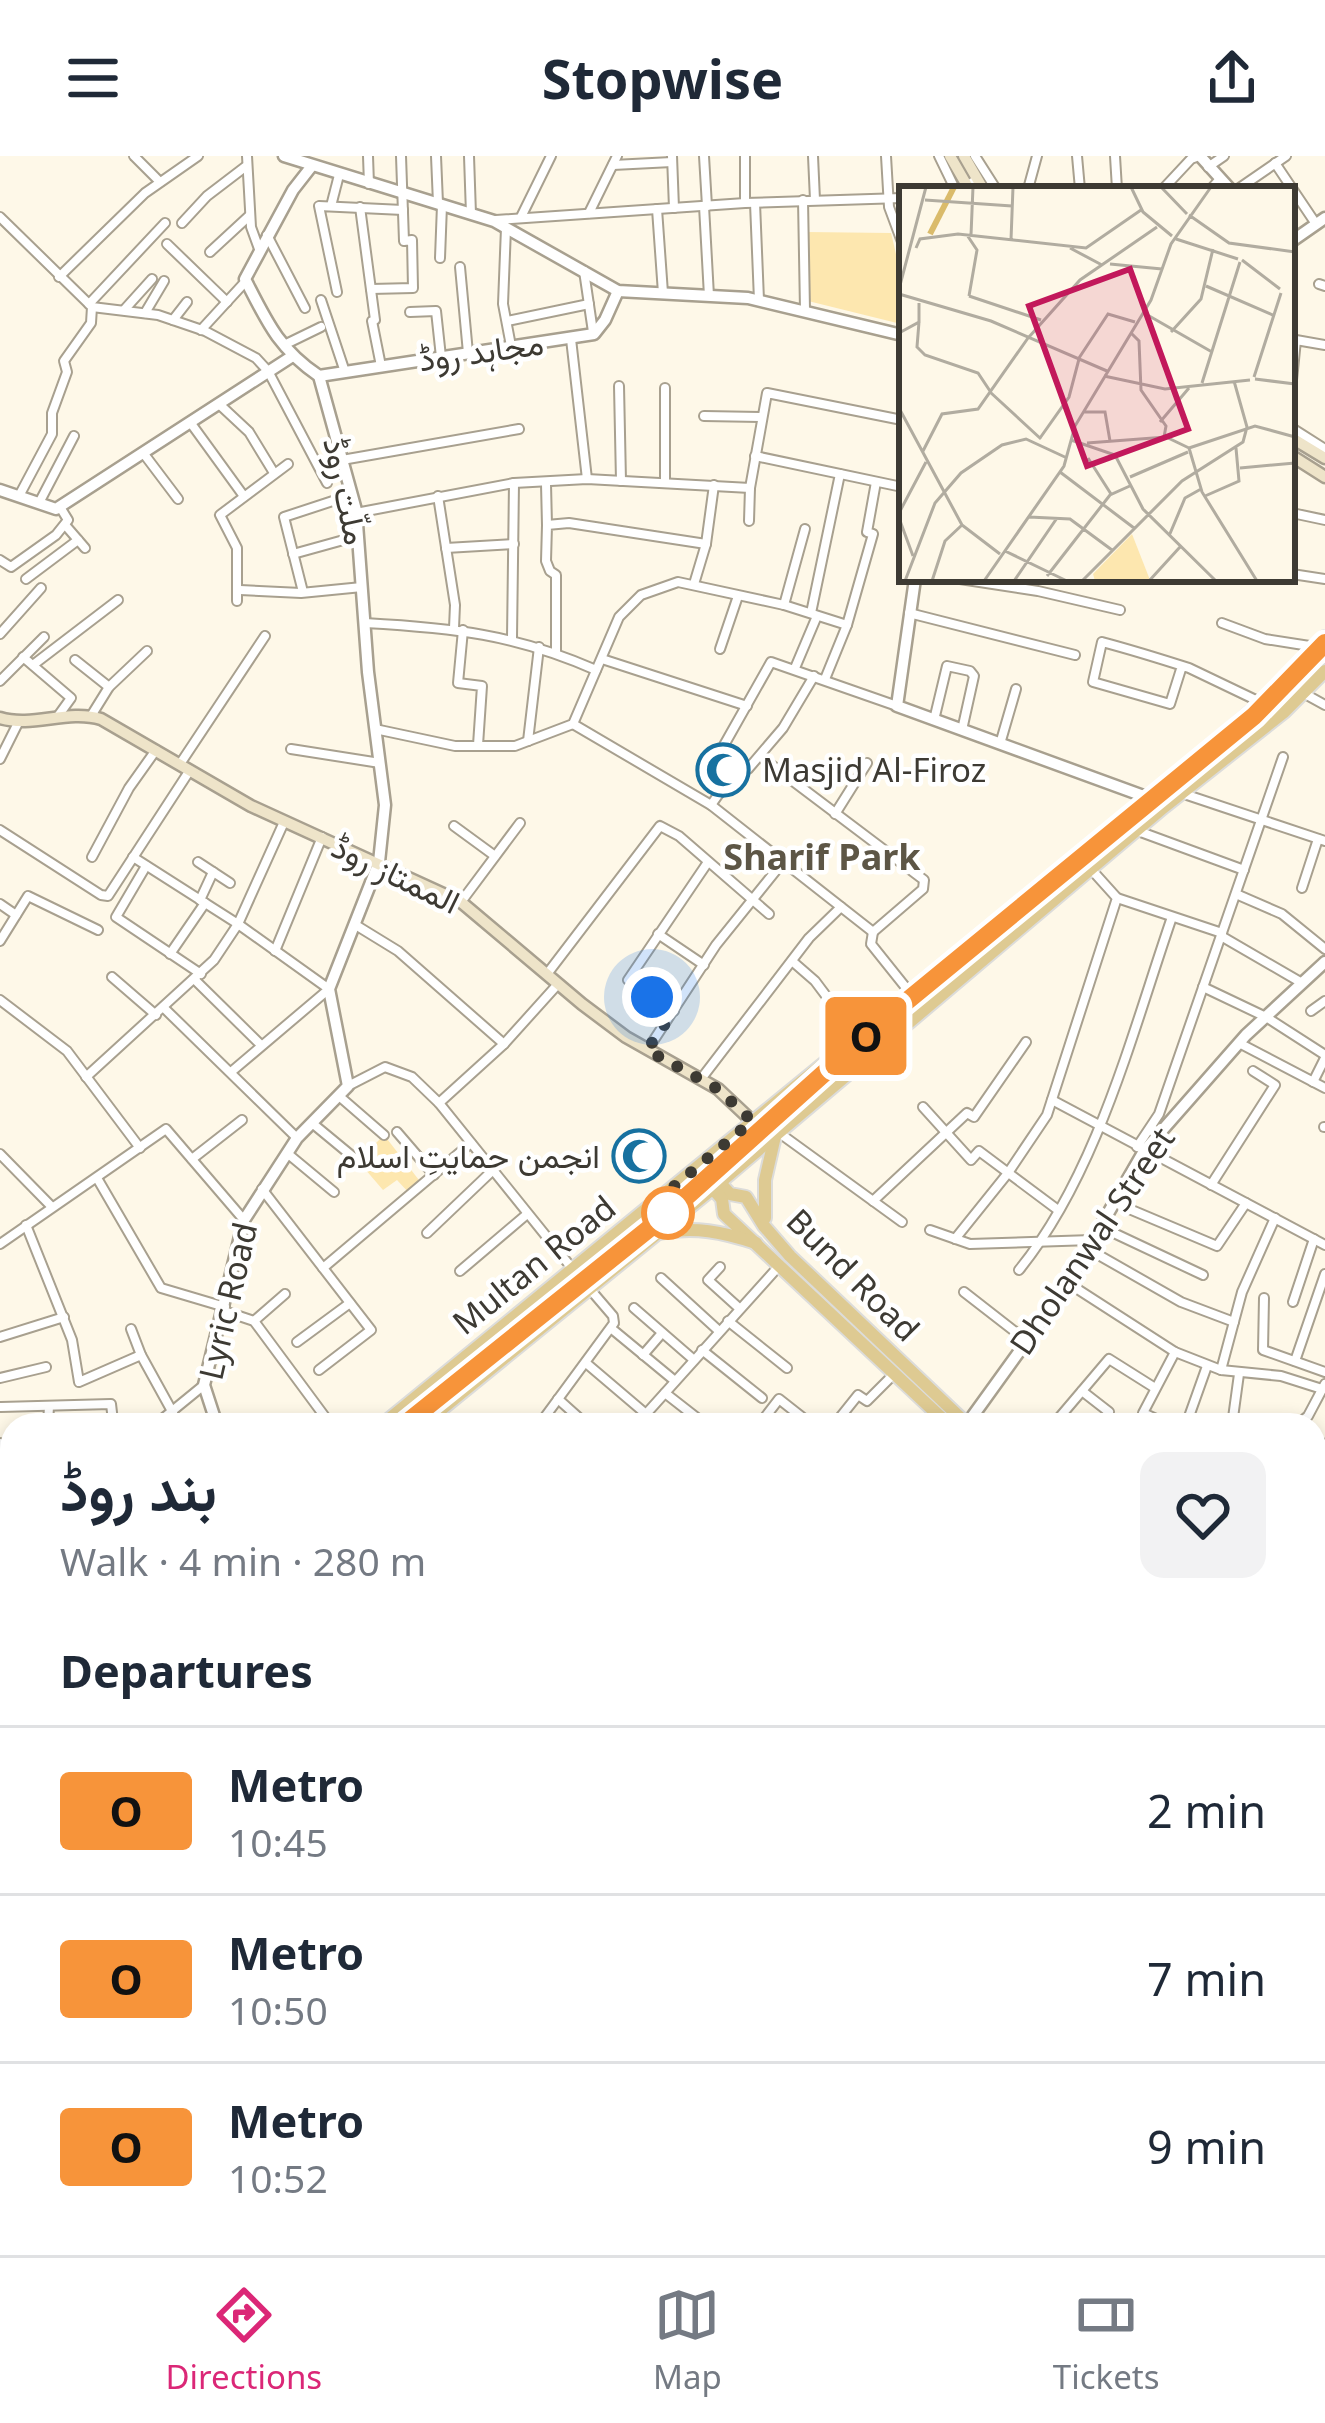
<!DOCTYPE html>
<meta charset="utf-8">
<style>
body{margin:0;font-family:"Noto Sans",Vazirmatn,sans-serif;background:#f2f2f3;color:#1f2937;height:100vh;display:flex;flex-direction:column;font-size:45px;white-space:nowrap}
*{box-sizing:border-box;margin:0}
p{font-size:39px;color:#747a83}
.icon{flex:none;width:66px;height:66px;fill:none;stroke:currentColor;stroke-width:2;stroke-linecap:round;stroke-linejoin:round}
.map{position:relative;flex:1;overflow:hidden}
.side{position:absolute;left:0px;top:1257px;width:1326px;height:843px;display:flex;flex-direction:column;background:#fff;border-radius:36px 36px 0 0;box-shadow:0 6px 18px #0003}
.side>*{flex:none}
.badge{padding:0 24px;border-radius:9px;font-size:42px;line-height:78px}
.you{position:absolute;width:60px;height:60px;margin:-30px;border:9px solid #fff;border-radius:50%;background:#1a73e8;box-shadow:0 0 0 18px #1a73e833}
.map>.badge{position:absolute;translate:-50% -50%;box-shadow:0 0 0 6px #fff}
h2{padding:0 60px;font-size:45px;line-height:108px}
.round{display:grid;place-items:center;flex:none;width:126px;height:126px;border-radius:24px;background:#f2f2f3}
.overview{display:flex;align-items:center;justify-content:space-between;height:204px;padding:0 60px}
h1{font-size:57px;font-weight:700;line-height:90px}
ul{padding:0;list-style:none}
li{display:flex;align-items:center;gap:36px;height:168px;padding:0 60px;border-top:3px solid #e0e1e3}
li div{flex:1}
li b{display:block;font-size:45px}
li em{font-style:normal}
li .badge{min-width:132px;font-weight:700;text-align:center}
header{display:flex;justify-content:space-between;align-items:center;height:156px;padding:0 60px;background:#fff;font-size:54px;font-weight:700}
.dock{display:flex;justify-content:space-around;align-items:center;height:168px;border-top:3px solid #e0e1e3;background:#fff;font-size:33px;color:#747a83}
.dock a{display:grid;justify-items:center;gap:6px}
.dock .active{color:#db2777}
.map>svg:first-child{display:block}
.green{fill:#fde7af}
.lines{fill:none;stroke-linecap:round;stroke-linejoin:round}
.minor-casing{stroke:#a8a08f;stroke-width:12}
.tertiary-casing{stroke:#a8a08f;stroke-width:15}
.secondary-casing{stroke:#a8a08f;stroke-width:15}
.primary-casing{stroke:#dcdcda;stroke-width:16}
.minor{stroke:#fff;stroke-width:8}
.tertiary{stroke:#fff;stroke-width:10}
.secondary{stroke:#eee4c9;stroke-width:10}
.primary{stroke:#deca92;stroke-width:12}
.rail{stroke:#6e6a61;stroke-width:3;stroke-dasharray:24 12;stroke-linecap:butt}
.line-casing{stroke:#fff;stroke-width:27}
.line{stroke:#f7943a;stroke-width:18}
.walk{stroke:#3d3a33;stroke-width:12;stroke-dasharray:0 21.6}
.stop-dot{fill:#fff;stroke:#f7943a;stroke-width:6}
.labels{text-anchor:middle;stroke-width:9;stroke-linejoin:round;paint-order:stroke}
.street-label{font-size:33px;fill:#3d3a33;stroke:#fff}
.poi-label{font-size:33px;fill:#3d3a33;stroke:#fff;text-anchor:start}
.neighbourhood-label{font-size:36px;font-weight:bold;fill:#5d5646;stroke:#fff}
.inset-river{fill:none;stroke:#dabb6b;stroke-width:6}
.inset-road{fill:none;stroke:#b1aca0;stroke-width:3}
.view{fill:#c2185b;fill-opacity:0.15;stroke:#c2185b;stroke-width:6}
.inset-edge{fill:none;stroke:#3d3a33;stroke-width:6}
</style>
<header><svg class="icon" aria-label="menu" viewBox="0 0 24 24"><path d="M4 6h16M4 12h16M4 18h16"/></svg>Stopwise<svg class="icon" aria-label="share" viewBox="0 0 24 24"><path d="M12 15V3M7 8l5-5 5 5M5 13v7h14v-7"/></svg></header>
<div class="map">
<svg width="1325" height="2099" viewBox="0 0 1325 2099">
<rect width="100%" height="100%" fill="#fef8e8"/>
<g class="green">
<path d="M806 76 891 77C899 110 905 133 897 167L804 144Z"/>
<polygon points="384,979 422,1028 410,1038 397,1024 383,1034 358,1005"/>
</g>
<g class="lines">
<g class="minor-casing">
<g id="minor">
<polyline points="134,0 160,26"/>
<polyline points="247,0 251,71 259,93"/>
<polyline points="368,0 369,28"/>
<polyline points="436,0 438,47"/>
<polyline points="469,0 471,58"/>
<polyline points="672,0 674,52"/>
<polyline points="704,0 707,50"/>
<polyline points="745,0 745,46"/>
<polyline points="813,0 815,44"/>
<polyline points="886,0 889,51 902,86"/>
<polyline points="939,0 955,33"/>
<polyline points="975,0 996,33"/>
<polyline points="1077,0 1080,33"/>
<polyline points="1115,0 1117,33"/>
<polyline points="1275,7 1316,68"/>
<polyline points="613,9 672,6"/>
<polyline points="1208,11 1224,0"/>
<polyline points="962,33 977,23"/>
<polyline points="1028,33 1037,0"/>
<polyline points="1163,33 1191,3 1199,0"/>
<polyline points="1211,33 1220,23"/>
<polyline points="1238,33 1286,0"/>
<polyline points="803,44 805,154"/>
<polyline points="755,47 759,144"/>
<polyline points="331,50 339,19"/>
<polyline points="704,50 709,140"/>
<polyline points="360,51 375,164 372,165 381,210"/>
<polyline points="657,53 663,137"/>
<polyline points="589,57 617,0"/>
<polyline points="0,61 92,151 158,159 205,175 256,202 268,215 327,327"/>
<polyline points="521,61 551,0"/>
<polyline points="496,64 745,47 902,42"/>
<polyline points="182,67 207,40 245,11"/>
<polyline points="506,72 503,148 511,190"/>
<polyline points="267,79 305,152"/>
<polyline points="167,88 227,146"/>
<polyline points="210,96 249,60"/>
<polyline points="440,102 442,49"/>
<polyline points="460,111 468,197"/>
<polyline points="584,115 593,176"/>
<polyline points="59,121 145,37 198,0"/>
<polyline points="1319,128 1325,130"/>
<polyline points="371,133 413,132 412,84 404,85 401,0"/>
<polyline points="337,136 319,50 403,54"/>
<polyline points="321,144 345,216"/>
<polyline points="89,148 165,67"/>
<polyline points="124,154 152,123"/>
<polyline points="410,156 436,155 441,201"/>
<polyline points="145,157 164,125"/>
<polyline points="173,164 187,146"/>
<polyline points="507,165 589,148"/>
<polyline points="201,174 246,125"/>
<polyline points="571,183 587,323"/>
<polyline points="284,189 321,171"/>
<polyline points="1292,224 1296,184 1325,189"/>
<polyline points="619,230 621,325"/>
<polyline points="219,248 249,276 274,317"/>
<polyline points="704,260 760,261"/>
<polyline points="190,266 243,339"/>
<polyline points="1292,272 1325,293"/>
<polyline points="144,298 178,343"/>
<polyline points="755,300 902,331"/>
<polyline points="342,304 519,273"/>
<polyline points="665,326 665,232"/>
<polyline points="546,328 547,369"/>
<polyline points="19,340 52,278 52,257 67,216 64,205 91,167 92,151"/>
<polyline points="438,340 455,449 454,472"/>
<polyline points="39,347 74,280"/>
<polyline points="356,357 514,327 587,323 750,332"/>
<polyline points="1292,357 1325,364"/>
<polyline points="749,365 750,332 767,237 902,264"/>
<polyline points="66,370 85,392"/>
<polyline points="446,392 514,388"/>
<polyline points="293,398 358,380"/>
<polyline points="0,404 11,411 56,379 68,364 60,351"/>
<polyline points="1292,418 1325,423"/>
<polyline points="26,423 78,384"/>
<polyline points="960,423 1038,435 1120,454"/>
<polyline points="694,428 706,388 714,329"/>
<polyline points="240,434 301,437 362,431"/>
<polyline points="303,436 284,361 351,339"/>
<polyline points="237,445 237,392 220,359 288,308"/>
<polyline points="784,449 805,373"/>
<polyline points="811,457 840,318"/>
<polyline points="909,457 1075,499"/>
<path d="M365 467C454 472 514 478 596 514"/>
<polyline points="1222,467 1265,483 1316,491"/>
<polyline points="463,474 458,527 482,530 478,589"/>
<polyline points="0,478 41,432"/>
<polyline points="512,482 514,327"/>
<polyline points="720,493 738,440"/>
<polyline points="556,497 556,419 550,415 546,405 547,369 569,367 706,388"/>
<polyline points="23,501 71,542 58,560"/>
<polyline points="602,503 747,550"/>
<polyline points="75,504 109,531"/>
<polyline points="33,509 118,444"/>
<path d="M1182 510 1170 548 1093 526 1102 486C1132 494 1161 503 1189 512L1260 546"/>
<polyline points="795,512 817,460"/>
<polyline points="825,523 847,469 873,378 867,376 876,326"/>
<polyline points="0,525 44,481"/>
<polyline points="1305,538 1325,549"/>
<polyline points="91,560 109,531 147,495"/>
<polyline points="934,564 947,510 970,515 974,520 962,574"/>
<polyline points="573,568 711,649 873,776"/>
<polyline points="375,573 455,590 515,590 573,568 619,461 641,439 678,426 784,449 847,469"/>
<polyline points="528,585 539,491"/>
<polyline points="1000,588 1016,533"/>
<polyline points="291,593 380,607"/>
<polyline points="761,601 924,724 923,733 873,776"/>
<polyline points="0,603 18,567"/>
<polyline points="180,608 265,480"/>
<polyline points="737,612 723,600 723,591 771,506 897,550"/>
<polyline points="1181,637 1325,685"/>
<polyline points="711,649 737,612 748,613 783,572 814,520"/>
<polyline points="835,658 867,607"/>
<polyline points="454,670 495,700"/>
<polyline points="0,674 101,739 108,740 190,614"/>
<polyline points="1138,675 1244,714"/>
<polyline points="92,701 129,632 156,594"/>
<polyline points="133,701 238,768 329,833 231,916"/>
<polyline points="198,706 230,727"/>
<polyline points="146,710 116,761 201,818"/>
<polyline points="1302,732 1318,683"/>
<polyline points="1236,738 1282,758 1325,793"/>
<polyline points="1117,742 1222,777"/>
<polyline points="200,744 213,716"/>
<polyline points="461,746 520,667"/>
<polyline points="0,748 16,759"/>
<polyline points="354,768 398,795 504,888"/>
<polyline points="873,776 871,788 911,838"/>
<polyline points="658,778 704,809"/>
<polyline points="1221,780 1302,827"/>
<polyline points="0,785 28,740 98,774"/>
<polyline points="275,795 322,681"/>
<polyline points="170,798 205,747"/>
<polyline points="792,805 815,825 857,881"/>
<polyline points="547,818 660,670 679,680 769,758"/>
<polyline points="112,821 156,859"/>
<polyline points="195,824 261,889"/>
<polyline points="1203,831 1266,861 1325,899"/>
<polyline points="0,844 67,895 140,992"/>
<polyline points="164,852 297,982"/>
<polyline points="674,855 628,824 708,706"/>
<polyline points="1311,855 1325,845"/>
<polyline points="1239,887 1325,932"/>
<polyline points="648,893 716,789 782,707"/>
<polyline points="86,921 214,804 238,768 284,666"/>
<polyline points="701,923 809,782 841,751"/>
<polyline points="1313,926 1325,902"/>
<polyline points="348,930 385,911 412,921 439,947 571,1111"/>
<polyline points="339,940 384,979"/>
<polyline points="1052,944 1325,1089"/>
<polyline points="439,947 504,888 558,828"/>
<polyline points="923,951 971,1004 979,995 1058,1054"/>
<polyline points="312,967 358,1005"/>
<polyline points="1324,971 1325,971"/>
<polyline points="397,976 434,1019"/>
<polyline points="778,976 902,1066"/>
<polyline points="1137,991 1159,958 1283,601"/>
<polyline points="287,997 334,1036"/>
<polyline points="0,998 51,1050"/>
<polyline points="192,1003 242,964"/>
<polyline points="97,1022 161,1132 225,1151"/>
<polyline points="1211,1029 1275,929 1253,915"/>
<polyline points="262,1033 371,1174 319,1214"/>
<polyline points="873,1045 967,957 974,961 1026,886"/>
<polyline points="1115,1047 1217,1090 1246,1047"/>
<polyline points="1275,1062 1242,1136 1221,1214 1281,1220 1322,1233"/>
<polyline points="26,1069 72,1184 79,1226 141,1199"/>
<polyline points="1101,1071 1203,1119"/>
<polyline points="930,1074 970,1088 1092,1084"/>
<polyline points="427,1077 492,1015"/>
<polyline points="955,1083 1008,1017 1047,959 1117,742 1090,712"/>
<polyline points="0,1088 166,973 244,1064"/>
<polyline points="1088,1093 1181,1146 1234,1166"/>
<polyline points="720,1111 708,1124 739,1152"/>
<polyline points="323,1112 471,987"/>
<path d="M1019 1114C1097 1018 1132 877 1172 761"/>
<polyline points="460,1115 526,1059"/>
<polyline points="661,1122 719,1175"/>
<polyline points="1068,1127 1175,1196 1221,1214"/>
<polyline points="964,1136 1027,1185"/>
<polyline points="1264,1142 1263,1194 1325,1216"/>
<polyline points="1293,1146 1314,1083"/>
<polyline points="634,1152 694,1204"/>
<polyline points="224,1155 254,1165 331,1269"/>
<polyline points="254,1165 285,1138"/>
<polyline points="728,1165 787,1212"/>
<polyline points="131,1173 141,1199 173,1257"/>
<polyline points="612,1173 675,1225"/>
<polyline points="0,1181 64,1161"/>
<polyline points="297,1186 350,1147"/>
<polyline points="702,1194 762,1242"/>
<polyline points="643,1199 662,1177"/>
<polyline points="1295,1205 1325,1118"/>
<polyline points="586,1207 646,1258 779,1110"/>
<polyline points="0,1222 46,1211"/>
<polyline points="1082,1235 1109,1256 1099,1269"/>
<polyline points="665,1237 706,1269"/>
<polyline points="558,1243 587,1269"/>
<polyline points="1,1251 111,1248 113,1265 120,1269"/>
<polyline points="48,1269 49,1250"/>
<polyline points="155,1269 204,1229"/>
<polyline points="539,1269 614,1167 613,1160 589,1132"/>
<polyline points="759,1269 779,1243 812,1269"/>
<polyline points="834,1269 858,1239 867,1245 894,1218"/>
<polyline points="1053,1269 1109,1203 1155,1232"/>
<polyline points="1169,1269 1143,1257 1175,1196"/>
<polyline points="1186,1269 1207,1210"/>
<polyline points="1232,1269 1239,1218"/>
<polyline points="1297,1269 1308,1260 1325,1228"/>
<polyline points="1314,1282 1325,1289"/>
<polyline points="0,1287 0,1292"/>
<polyline points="5,1318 12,1322"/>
<polyline points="1314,1341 1324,1318"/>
<polyline points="0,1363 12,1373"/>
<polyline points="1314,1366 1325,1371"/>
<polyline points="1314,1402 1325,1406"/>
<polyline points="0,1424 12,1413"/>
<polyline points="1314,1441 1325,1444"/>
<polyline points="0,1474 12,1467"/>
<polyline points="1314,1510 1325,1484"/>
<polyline points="1314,1728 1325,1708"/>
<polyline points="0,1872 12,1872"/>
<polyline points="0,1947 12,1955"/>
<polyline points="1314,2042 1325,2029"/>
<polyline points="0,2058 12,2042"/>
<polyline points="161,2088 173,2099"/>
<polyline points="347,2088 348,2099"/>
<polyline points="430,2088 430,2099"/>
<polyline points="482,2088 503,2099"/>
<polyline points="579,2088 592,2099"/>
<polyline points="707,2088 719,2099"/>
<polyline points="762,2088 774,2099"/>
<polyline points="901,2088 910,2099"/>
<polyline points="983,2088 994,2099"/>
<polyline points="1066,2088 1074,2099"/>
<polyline points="1251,2088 1262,2099"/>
<polyline points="56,2099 67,2088"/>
<polyline points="621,2099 630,2088"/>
<polyline points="1136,2099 1153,2088"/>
</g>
</g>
<g class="tertiary-casing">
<g id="tertiary">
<polyline points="284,0 494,65 618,135 748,142 902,179"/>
<polyline points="1200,0 1230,33"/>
<polyline points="1292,85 1325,62"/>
<polyline points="319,220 594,178 605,164 618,135"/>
<polyline points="0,334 56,353 291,201"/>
<polyline points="915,423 897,550 1149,642"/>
<polyline points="967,1268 1065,1132 1144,995 1246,879 1325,806"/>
<path d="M217 1269 204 1229 244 1064 297 982 348 930 329 833 379 706 385 649 368 516 356 354 319 220C278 192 267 166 245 123L293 34 311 11"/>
<polyline points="0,1476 12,1498"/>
<polyline points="1314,1838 1325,1830"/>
<polyline points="1314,1964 1325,1974"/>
<polyline points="777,2099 794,2088"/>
</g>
</g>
<g class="secondary-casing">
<g id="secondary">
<polyline points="950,0 969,33"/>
<polyline points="964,0 983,33"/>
<polyline points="1292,282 1325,302"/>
<polyline points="1292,300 1325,321"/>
<path d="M0 562C33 572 67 553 101 563L251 650 461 746 582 848 626 881 718 933 752 965"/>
</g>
</g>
<g class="primary-casing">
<g id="primary">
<polyline points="703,1008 730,1038 746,1041 764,1070 790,1100 968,1269"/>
<polyline points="696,1014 722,1043 724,1058 949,1269"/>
<polyline points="765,1062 765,1024 776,976"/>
<path d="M659 1077C695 1070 723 1076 756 1087"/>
<polyline points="382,1269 1169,625 1305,509 1325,481"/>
<polyline points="422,1269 712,1033 1164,651 1284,556 1325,515"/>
<polyline points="0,1561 12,1553"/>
<polyline points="0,1587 12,1578"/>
<polyline points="1314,1592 1325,1602"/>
<polyline points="1314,1609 1325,1619"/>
</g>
</g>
<use href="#minor" class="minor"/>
<use href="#tertiary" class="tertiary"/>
<use href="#secondary" class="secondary"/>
<use href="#primary" class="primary"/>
<g class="rail">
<polyline points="404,1269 666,1059 879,869 1254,560 1325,487"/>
<polyline points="0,1583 12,1575"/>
</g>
</g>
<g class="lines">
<g class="line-casing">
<polyline id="line" points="404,1269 666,1059 879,868 1254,560 1325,487"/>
</g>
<use href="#line" class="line"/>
<polyline class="walk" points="652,841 674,855 647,894 718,933 752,965 659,1043 668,1057"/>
</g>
<defs>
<g id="mosque-ring" transform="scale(2.7)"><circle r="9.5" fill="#fff" stroke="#1771a0" stroke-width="1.5"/><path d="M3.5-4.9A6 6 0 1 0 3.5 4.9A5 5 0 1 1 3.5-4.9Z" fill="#1771a0"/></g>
</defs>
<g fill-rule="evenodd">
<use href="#mosque-ring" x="723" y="614"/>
<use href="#mosque-ring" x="639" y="1000"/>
</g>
<circle class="stop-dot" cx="668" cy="1057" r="24"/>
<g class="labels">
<g class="street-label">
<text transform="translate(481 195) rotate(-8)" y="12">مجاہد روڈ</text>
<text transform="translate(346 335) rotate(78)" y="12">ملّت روڈ</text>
<text transform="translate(396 718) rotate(26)" y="12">الممتاز روڈ</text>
<text transform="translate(1092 1085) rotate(-56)" y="12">Dholanwal Street</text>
<text transform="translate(534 1109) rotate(-39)" y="12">Multan Road</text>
<text transform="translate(853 1119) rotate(45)" y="12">Bund Road</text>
<text transform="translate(228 1145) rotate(-77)" y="12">Lyric Road</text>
</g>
<g class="poi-label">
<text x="762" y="626">Masjid Al-Firoz</text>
<text x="600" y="1012" text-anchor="end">انجمن حمایتِ اسلام</text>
</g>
<g class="neighbourhood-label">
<text x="822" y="714">Sharif Park</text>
</g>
</g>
<g transform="translate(899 30)">
<rect width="396" height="396" fill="#fef8e8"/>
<path d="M233 348 251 394 196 395 194 388Z" fill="#fde7af"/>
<path class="inset-river" d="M31 48 55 1"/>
<path class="inset-road" d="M232 1 244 26 273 50M262 1 288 28M26 14 113 20M290 29 330 57 396 66M68 49 78 64 70 110M72 49 74 1M277 53 339 73M112 54 114 1M17 62 21 53 59 48 187 62 242 24M171 62 203 79M343 74 381 103M211 78 263 83M307 100 376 130M0 103 27 1M0 108 92 135 208 185M70 110 142 134M245 127 313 166M20 136 18 161 26 169 79 187 91 205M272 146 302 113 314 63M0 147 20 136V117M232 147 240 155 242 204 267 240 265 251M130 151 181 94 258 41M180 172 209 128 236 136M205 190 266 203 351 194M355 191 382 107M356 193 396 198M303 197 341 76M91 206 142 253M0 222 63 339 101 368M184 226H206L211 255M261 236 290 202M141 252 170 211 180 173M172 254 216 269 244 323 317 395M188 257 267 251 290 262M290 262 303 306 358 395M290 262 356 240 396 251M24 265 43 228 79 223 129 152M189 272 212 308M341 282 396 277M161 286 235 342M231 291 289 266M306 310 340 295 337 262M0 327 27 276M130 331 171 333 213 364M0 332 14 370M270 350 286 312 302 303M106 365 168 395M148 390 211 309 233 299M6 395 36 317 62 287 103 259 127 253 168 272M33 395 46 355 63 339M85 395 165 280 176 240 252 114 272 58 312 1M115 395 158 332M183 395 283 295 344 256 348 241 335 195M250 395 281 361"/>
<path class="view" d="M231 83 289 243 188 280 130 120Z"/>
<rect width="396" height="396" class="inset-edge"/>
</g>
</svg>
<div class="you" style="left:652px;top:841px"></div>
<b class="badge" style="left:866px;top:880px;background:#f7943a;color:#111">O</b>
<section class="side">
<div class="overview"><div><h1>بند روڈ</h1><p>Walk · 4 min · 280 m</p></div><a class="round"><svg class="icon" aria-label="heart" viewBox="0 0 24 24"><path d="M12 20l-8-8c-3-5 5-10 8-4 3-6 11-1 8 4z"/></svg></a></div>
<h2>Departures</h2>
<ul>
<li><span class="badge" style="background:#f7943a;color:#111">O</span><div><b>Metro</b><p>10:45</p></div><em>2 min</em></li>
<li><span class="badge" style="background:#f7943a;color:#111">O</span><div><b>Metro</b><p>10:50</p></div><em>7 min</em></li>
<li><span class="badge" style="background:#f7943a;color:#111">O</span><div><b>Metro</b><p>10:52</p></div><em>9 min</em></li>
</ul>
</section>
</div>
<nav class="dock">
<a class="active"><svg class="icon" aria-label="directions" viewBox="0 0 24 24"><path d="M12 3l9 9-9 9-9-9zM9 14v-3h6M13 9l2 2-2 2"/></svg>Directions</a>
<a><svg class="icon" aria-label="map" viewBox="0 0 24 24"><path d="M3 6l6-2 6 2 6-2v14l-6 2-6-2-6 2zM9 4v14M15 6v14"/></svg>Map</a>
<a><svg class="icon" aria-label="tickets" viewBox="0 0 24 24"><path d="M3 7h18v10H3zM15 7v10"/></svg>Tickets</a>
</nav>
